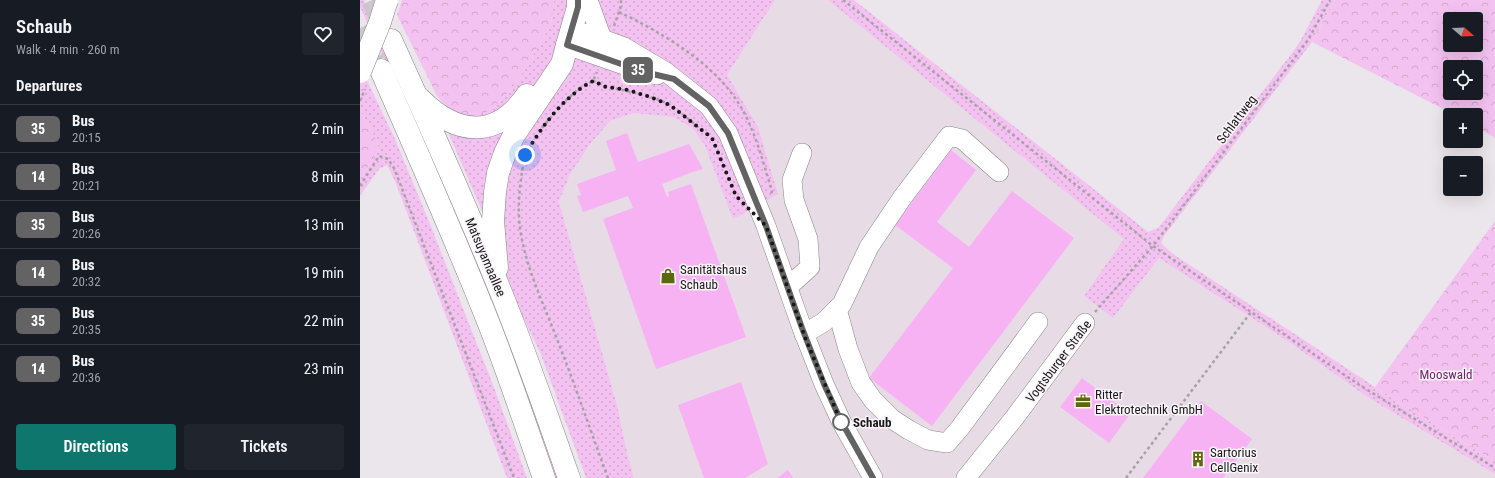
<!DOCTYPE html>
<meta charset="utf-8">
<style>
body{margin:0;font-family:"Roboto Condensed",sans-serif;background:#20242c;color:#f1f3f6;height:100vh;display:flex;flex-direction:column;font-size:15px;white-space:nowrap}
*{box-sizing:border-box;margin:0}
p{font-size:13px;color:#9ea1a6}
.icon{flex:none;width:22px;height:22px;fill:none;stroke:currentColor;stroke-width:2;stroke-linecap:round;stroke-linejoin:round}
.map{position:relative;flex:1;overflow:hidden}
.side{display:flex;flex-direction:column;background:#171b24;width:360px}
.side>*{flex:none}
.badge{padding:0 8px;border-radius:6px;font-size:14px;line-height:26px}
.needle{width:26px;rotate:109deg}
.buttons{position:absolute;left:1083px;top:12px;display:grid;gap:8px}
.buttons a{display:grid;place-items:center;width:40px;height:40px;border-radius:4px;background:#171b24;box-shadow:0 4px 16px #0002;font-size:20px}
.you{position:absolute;width:20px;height:20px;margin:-10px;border:3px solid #fff;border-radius:50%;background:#1a73e8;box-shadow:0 0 0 6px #1a73e833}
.map>.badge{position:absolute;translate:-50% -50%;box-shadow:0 0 0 2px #fff}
h2{padding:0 16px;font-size:15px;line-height:36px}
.round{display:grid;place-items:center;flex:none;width:42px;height:42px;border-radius:4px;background:#20242c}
.headline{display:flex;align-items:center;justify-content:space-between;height:68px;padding:0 16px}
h1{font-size:19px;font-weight:600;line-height:30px}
.button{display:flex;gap:8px;margin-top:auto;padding:8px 16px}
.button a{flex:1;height:46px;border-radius:4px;background:#0f766e;color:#fff;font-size:16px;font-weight:600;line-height:46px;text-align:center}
.button a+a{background:#20242c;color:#f1f3f6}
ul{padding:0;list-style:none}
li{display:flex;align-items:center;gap:12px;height:48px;padding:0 16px;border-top:1px solid #363941}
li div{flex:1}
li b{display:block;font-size:15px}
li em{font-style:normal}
li .badge{min-width:44px;font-weight:700;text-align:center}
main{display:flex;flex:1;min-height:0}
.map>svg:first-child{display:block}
.built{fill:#e7dbe6}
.grass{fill:url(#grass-dots)}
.forest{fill:url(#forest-crowns);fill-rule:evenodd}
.building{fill:#f7b2f4}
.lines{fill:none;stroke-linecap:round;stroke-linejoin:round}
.highway-tunnel{stroke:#ccc7cc;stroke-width:22;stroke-dasharray:22 11;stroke-linecap:butt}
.minor-casing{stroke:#8a8589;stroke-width:20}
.major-casing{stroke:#8a8589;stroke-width:23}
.highway-casing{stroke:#8a8589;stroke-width:23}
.path{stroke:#a6a2a6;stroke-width:2.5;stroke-dasharray:3 3;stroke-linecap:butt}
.minor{stroke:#fff;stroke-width:19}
.major{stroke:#fff;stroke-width:22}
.highway{stroke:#fff;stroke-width:22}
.major-bridge-casing{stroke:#8a8589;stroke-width:23;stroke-linecap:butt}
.path-bridge{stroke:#a6a2a6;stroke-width:2.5;stroke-dasharray:3 3;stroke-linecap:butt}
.major-bridge{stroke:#fff;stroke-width:22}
.line-casing{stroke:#fff;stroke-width:9}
.line{stroke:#646363;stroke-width:6}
.walk{stroke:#1a181a;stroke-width:4;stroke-dasharray:0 7.2}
.stop-dot{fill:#fff;stroke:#646363;stroke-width:2}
.labels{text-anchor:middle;stroke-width:3;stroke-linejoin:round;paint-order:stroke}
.street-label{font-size:13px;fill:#1a181a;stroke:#f9f4f8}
.poi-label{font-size:13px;fill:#1a181a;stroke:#f9f4f8;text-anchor:start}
.park-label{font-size:13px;fill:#70216f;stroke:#f9f4f8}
.stop-label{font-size:13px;font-weight:bold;fill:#1a181a;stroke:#f9f4f8;text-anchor:start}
</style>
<main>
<section class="side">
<div class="headline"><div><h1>Schaub</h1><p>Walk · 4 min · 260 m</p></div><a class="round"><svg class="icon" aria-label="heart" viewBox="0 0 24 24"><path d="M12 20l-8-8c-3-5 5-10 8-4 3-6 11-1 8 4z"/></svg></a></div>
<h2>Departures</h2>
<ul>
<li><span class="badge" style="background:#646363;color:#fff">35</span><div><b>Bus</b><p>20:15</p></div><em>2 min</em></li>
<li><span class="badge" style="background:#646363;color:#fff">14</span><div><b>Bus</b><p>20:21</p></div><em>8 min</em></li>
<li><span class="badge" style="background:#646363;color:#fff">35</span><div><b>Bus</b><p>20:26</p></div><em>13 min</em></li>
<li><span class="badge" style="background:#646363;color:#fff">14</span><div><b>Bus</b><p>20:32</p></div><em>19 min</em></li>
<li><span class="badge" style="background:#646363;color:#fff">35</span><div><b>Bus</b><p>20:35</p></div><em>22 min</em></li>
<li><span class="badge" style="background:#646363;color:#fff">14</span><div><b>Bus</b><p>20:36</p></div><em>23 min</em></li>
</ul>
<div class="button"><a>Directions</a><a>Tickets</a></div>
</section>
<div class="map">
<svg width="1135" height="478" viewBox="0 0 1135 478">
<defs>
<pattern id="grass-dots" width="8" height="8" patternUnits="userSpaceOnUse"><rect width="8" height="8" fill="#f4c2f1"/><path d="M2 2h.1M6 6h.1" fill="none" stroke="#d1a6ce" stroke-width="1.8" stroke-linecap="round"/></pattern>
<pattern id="forest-crowns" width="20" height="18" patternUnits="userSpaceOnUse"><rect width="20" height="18" fill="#f4c2f1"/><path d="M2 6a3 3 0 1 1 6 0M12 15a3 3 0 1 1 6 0" fill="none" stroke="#d1a6ce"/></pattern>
</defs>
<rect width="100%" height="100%" fill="#ebe6eb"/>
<polygon class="built" points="415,0 468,0 765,239 724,296 753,318 799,258 929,342 1009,398 1135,474 1135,478 274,478 268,457 257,405 199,202 209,176 230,144 250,121 274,113 314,117 333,129 345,146 353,166 417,194 398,127 367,75"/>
<g class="grass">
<polygon points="0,0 4,0 75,155 118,259 200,478 194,478 69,156 0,7"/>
<polygon points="194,0 415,0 367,75 398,127 418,194 373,219 345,146 333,129 314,117 274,113 250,121 230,144 209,176 199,202 257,405 268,457 274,478 226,478 180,352 148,287 125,218 85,125 133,108 146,95 163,72 191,24"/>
<polygon points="468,0 494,0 788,232 799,227 935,49 942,38 962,0 975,0 952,42 804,236 801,243 813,254 1015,387 1135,462 1135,474 1009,398 929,342 799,258 753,318 724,296 764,239"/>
<polygon points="0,66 35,139 70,224 135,390 167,478 147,478 35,181 27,165 19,169 0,196 0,179 19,149 15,137 0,110"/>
</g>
<g class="forest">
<polygon points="42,0 194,0 194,2 191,24 163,72 146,95 133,108 113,119 91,112 77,96 37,15"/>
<path d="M975 0H1135V138L1116 127V115H1095L952 42ZM1090 19H1116V45H1090ZM1090 67H1116V93H1090Z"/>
<polygon points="0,110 15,137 19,149 0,179"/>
<polygon points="1135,221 1135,462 1015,387"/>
</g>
<g class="building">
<polygon points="267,133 278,162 329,144 343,169 332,172 302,184 307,197 309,196 308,192 331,184 386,337 296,369 243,219 273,208 268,196 223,212 217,196 221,195 217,184 256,170 246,141"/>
<polygon points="591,150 616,170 577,222 609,247 652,191 714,238 572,426 509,378 593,268 535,225"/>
<polygon points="722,378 770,414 749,443 700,407"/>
<polygon points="381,382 408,464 385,478 344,478 318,405"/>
<polygon points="841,401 892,439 863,478 783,478"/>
<polygon points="428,470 433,478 417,478"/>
</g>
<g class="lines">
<g class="highway-tunnel">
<polyline points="12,0 26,30"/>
<polyline points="0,28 16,61"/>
</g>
<g class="minor-casing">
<g id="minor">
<polyline points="228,0 242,39"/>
<polyline points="211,29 242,39 264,47 306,72 349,106 368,133 406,226 442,328 464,384 481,421 513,478"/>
<polyline points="207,45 284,72 297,75"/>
<polyline points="428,287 450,267 448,239 434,200 432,180 442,153"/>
<polyline points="477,309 488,349 501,383 513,400 532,419 549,430 568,440 587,443 600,428 678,322"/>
<polyline points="444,334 464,322 482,304 509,247 542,198 589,136 602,139 639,172"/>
<polyline points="606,478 655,417 725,323"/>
</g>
</g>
<g class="major-casing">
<polyline id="major" points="207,45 218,7 218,0"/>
</g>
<g class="highway-casing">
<g id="highway">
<path d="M31 40C68 121 104 202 138 285 164 348 186 413 209 478"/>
<path d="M21 70C58 154 95 238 129 324 149 375 166 427 184 478"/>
<path d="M60 99C96 135 136 140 167 95"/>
<polyline points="137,268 133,221 135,192 138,173 145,153 154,135 202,64 207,45"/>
</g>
</g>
<g class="path">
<polyline points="483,0 793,246 1001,386 1135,468"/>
<path d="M259 12C299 31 350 61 375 98 394 125 402 159 412 191L411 194"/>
<polyline points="254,26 261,6 261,0"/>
<path d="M233 81C258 92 286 92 310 105 324 114 336 126 349 136"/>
<polyline points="182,128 204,102 221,87 233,81 237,72"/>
<polyline points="168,150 174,139"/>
<path d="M165 155C161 176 158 196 159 218 162 260 182 300 197 339 215 385 231 432 248 478"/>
<polyline points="0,186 19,156 28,159 34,168 154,478"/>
<polyline points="735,312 793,246 948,40 970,0"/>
<polyline points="766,478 891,312"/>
</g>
<use href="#minor" class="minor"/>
<use href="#major" class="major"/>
<use href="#highway" class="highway"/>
<g class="major-bridge-casing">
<polyline id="major-bridge" points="0,72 20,22 27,0"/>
</g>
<polyline class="path-bridge" points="0,101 5,89"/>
<use href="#major-bridge" class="major-bridge"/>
</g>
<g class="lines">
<g class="line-casing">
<polyline id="line" points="218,0 218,7 207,45 284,72 314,79 349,106 368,133 406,226 442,328 464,384 481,421 513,478"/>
</g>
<use href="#line" class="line"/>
<path class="walk" d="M165 155C182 126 203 97 233 81L246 87 268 90 290 97 310 105 352 138 376 196 406 226 446 340 481 422"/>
</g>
<defs>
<g id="shop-bare" transform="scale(1.2)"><path d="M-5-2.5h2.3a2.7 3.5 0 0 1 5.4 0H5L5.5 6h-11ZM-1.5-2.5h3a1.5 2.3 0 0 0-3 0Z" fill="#5b680e" stroke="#f9f4f8" stroke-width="2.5" paint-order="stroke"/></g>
<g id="office-bare" transform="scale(1.2)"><path d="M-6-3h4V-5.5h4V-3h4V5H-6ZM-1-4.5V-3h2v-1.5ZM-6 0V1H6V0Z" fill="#5b680e" stroke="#f9f4f8" stroke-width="2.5" paint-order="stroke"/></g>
<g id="building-bare" transform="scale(1.2)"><path d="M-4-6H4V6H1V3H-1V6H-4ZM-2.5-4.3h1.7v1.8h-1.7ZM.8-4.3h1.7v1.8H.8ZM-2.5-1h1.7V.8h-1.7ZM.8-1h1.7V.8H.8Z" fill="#5b680e" stroke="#f9f4f8" stroke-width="2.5" paint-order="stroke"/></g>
</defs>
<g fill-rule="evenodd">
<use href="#shop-bare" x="308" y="276"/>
<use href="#office-bare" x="723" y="401"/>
<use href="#building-bare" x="838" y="459"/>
</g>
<circle class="stop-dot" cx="481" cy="422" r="8"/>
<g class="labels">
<g class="street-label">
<text transform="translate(876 119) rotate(-53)" y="5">Schlattweg</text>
<text transform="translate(126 257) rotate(67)" y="5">Matsuyamaallee</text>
<text transform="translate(698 361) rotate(-53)" y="5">Vogtsburger Straße</text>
</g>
<g class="poi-label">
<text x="320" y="274">Sanitätshaus<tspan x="320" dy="15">Schaub</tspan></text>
<text x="735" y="399">Ritter<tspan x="735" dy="15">Elektrotechnik GmbH</tspan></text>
<text x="850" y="457">Sartorius<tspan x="850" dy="15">CellGenix</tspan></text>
</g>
<g class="park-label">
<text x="1086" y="379">Mooswald</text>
</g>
<g class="stop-label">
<text x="493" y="427">Schaub</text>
</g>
</g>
</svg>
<div class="buttons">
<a><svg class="needle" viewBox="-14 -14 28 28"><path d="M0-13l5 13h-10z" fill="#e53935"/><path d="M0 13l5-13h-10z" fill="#9ea1a6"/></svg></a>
<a><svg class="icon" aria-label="locate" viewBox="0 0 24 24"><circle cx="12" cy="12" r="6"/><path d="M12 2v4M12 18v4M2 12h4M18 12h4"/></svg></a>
<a>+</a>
<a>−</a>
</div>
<div class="you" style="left:165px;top:155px"></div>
<b class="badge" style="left:278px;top:70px;background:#646363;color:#fff">35</b>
</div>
</main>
